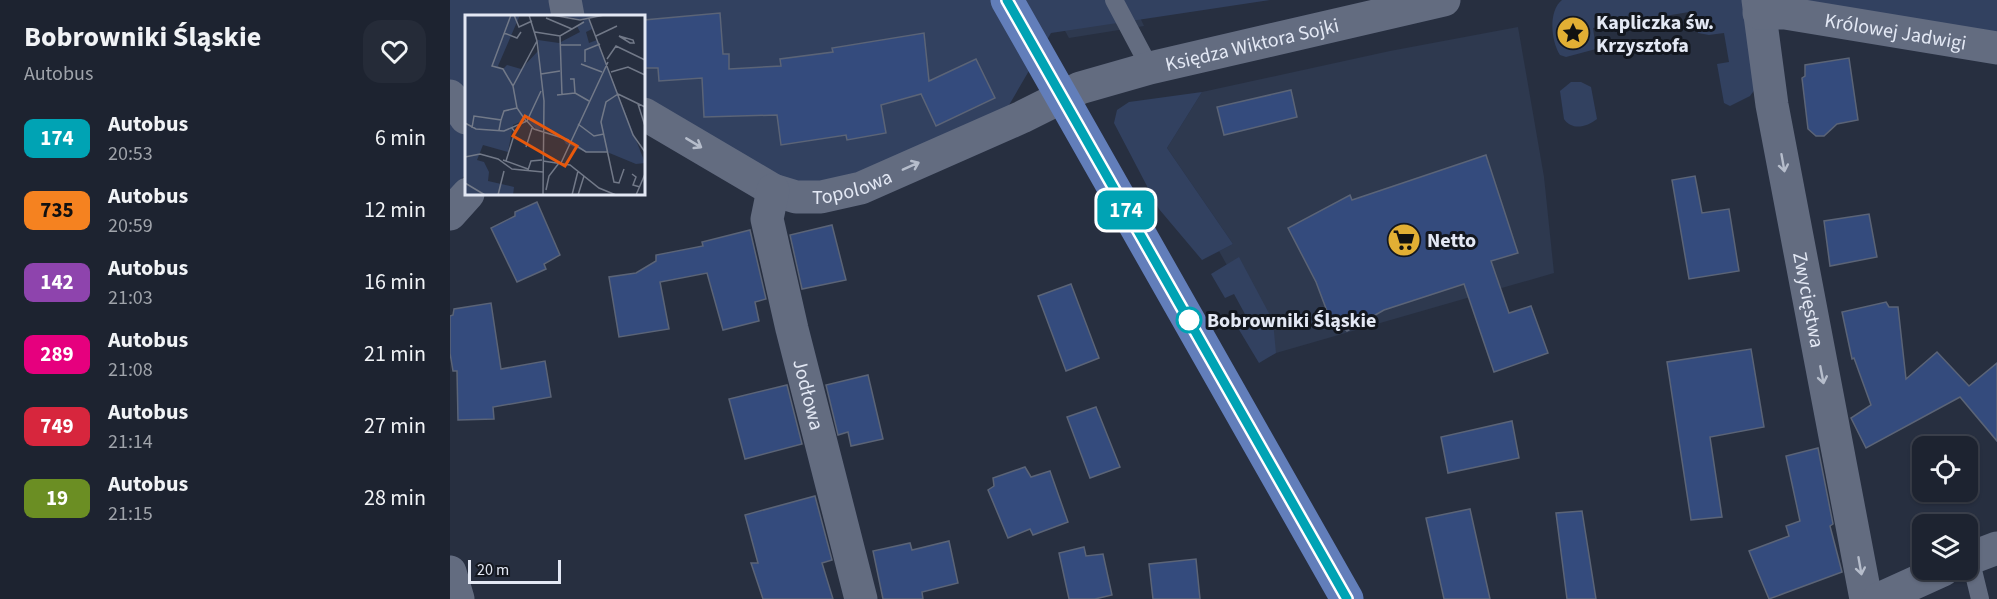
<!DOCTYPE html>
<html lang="pl">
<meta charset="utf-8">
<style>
body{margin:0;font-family:"Source Sans 3",sans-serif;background:#252b38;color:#f1f3f6;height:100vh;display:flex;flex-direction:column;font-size:22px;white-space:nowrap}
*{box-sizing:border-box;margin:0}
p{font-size:20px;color:#a0a4ab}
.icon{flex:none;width:33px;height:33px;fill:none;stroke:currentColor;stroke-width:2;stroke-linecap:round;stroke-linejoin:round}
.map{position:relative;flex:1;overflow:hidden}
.side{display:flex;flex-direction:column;background:#1d2330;width:450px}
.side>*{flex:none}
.badge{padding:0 12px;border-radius:9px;font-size:21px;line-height:39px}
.controls{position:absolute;left:1462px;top:436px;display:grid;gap:12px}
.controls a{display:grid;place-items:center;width:66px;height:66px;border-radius:12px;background:#1d2330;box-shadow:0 2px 4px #0004,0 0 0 2px #3b404c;font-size:30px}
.scale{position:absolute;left:18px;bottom:15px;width:93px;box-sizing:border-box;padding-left:6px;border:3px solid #e3e8f4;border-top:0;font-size:16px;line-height:21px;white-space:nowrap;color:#e3e8f4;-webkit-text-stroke:4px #13171f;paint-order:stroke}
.map>.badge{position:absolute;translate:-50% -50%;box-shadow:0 0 0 3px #fff}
.round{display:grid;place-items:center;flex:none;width:63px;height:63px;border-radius:18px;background:#252b38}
.summary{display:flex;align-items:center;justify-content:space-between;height:102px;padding:0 24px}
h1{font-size:28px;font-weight:700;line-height:45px}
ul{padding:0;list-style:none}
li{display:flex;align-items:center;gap:18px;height:72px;padding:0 24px}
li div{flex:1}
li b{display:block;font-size:22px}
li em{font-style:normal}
li .badge{min-width:66px;font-weight:700;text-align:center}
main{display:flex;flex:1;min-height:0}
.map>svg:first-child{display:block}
.built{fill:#2e394f}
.green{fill:#324160}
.building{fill:#344b7d;stroke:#5b6477;stroke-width:1.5}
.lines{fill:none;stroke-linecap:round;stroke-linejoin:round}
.service{stroke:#636c80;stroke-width:18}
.minor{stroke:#636c80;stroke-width:33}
.tertiary{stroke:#636c80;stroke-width:33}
.trunk{stroke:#627eba;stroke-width:33}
.oneway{stroke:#b6bdcb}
.line-casing{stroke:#fff;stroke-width:14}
.line{stroke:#00a3b4;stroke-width:9}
.stop-dot{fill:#fff;stroke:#00a3b4;stroke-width:3}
.labels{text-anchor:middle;stroke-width:6;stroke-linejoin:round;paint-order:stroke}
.poi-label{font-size:20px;font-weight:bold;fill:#e3e8f4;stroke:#13171f;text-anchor:start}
.street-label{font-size:20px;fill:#e3e8f4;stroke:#13171f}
.stop-label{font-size:20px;font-weight:bold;fill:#e3e8f4;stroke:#13171f;text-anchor:start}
.inset-road{fill:none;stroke:#727988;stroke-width:1.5}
.view{fill:#e8590c;fill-opacity:0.15;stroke:#e8590c;stroke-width:3}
.inset-edge{fill:none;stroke:#e3e8f4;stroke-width:3}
</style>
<main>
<section class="side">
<div class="summary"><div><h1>Bobrowniki Śląskie</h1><p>Autobus</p></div><a class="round"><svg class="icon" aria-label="heart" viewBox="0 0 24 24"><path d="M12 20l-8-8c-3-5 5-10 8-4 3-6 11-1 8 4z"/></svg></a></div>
<ul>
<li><span class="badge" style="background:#00a3b4;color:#fff">174</span><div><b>Autobus</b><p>20:53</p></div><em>6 min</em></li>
<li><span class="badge" style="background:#f58220;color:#111">735</span><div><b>Autobus</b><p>20:59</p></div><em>12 min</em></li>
<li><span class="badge" style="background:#8e44ad;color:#fff">142</span><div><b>Autobus</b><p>21:03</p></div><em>16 min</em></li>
<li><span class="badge" style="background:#e6007e;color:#fff">289</span><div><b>Autobus</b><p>21:08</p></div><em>21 min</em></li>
<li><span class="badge" style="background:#d7263d;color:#fff">749</span><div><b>Autobus</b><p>21:14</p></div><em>27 min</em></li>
<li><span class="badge" style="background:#6b8e23;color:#fff">19</span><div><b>Autobus</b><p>21:15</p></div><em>28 min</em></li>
</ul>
</section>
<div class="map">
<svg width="1547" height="599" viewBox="0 0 1547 599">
<rect width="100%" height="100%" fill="#272f40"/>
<g class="built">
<polygon points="598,0 682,0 694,26 619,38"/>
<polygon points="1068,27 1094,177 1104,273 826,353 769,251 783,244 717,148 752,92 940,51"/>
</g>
<g class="green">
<polygon points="0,0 820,0 601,33 555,112 360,192 194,101 194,16 16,16 16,174 0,192"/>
<path d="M1112 0H1547V45L1326 25 1306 88 1300 96 1280 106 1274 103 1267 64 1279 62 1274 33 1259 35 1248 33 1245 11 1143 28 1146 49 1116 57 1110 55C1101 41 1098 11 1112 0Z"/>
<path d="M1121 82H1131L1141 87 1147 119C1137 127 1122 131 1114 119L1110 91Z"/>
<polygon points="752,92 717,148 783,244 752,260 709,209 664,123 667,110 679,102"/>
<polygon points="789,257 823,321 826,353 809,363 785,323 796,316 784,294 775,298 761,274"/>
</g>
<g class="building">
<polygon points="270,13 273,54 279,54 279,69 331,66 330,59 383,52 382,48 474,33 479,81 526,59 545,98 486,126 471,94 431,105 436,133 397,140 396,135 331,145 327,115 254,117 252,78 209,81 208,68 194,68 194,20"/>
<polygon points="1399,58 1408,120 1387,124 1374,136 1366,136 1358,129 1352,78 1355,76 1355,65"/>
<polygon points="841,90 847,117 774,135 767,107"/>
<polygon points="1036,155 1068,253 1041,261 1059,313 1081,306 1098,353 1044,372 1014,284 934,310 897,331 891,325 883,327 866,282 838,228 900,195 902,200"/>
<polygon points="1245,176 1252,213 1279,209 1289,271 1239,279 1222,180"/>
<polygon points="87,202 110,255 94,264 96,269 67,282 41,228 65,216 65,212"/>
<polygon points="1419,214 1427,257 1380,266 1374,221"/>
<polygon points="382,225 396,280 352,289 340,235"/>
<polygon points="300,230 316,299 305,302 309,321 273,330 257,273 210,282 219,329 169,337 159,277 186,273 206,261 206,255 253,246 252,242"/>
<polygon points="621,284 649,358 616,371 588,296"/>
<polygon points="1436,302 1439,307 1448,307 1456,379 1487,352 1519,386 1547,363 1547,441 1510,397 1416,448 1401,418 1421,405 1404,358 1402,359 1392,312"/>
<polygon points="41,303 51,369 95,361 101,397 43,407 44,419 8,420 7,371 3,371 0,353 0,316 3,315 4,309"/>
<polygon points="1301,349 1314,427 1260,437 1272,517 1241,520 1217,362"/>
<polygon points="418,375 433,439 401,446 398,432 388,435 376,385"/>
<polygon points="337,385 352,444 295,459 279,399"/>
<polygon points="646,407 670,467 640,478 617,417"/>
<polygon points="1062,421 1069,458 998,473 991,437"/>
<polygon points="1368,448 1383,524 1380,526 1392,572 1319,599 1299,551 1339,536 1336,526 1350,521 1336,456"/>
<polygon points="575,467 581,477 600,471 618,522 583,535 580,529 558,538 538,490 544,486 543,478"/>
<polygon points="365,496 382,560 372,563 383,599 313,599 301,563 308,563 295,515"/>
<polygon points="1020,509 1040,599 994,599 976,518"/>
<polygon points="1132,511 1146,599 1117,599 1106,513"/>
<polygon points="499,541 508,583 472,592 473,599 433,599 423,551 460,543 462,550"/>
<polygon points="634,547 636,556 653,554 662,595 645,599 619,599 609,553"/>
<polygon points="746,559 750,599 703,599 699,564"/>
</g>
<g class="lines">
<g class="service">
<polyline points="664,0 700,68"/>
<polyline points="1520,558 1530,599"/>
</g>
<g class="minor">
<polyline points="115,0 118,16"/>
<path id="s1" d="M1308 0 1322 105 1416 599"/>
<path id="s2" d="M1309 13H1335L1547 48"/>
<polyline points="0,96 16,118"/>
<path id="s3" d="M194 114 323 190 346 197H371L411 188 572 117 630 88 700 68 994 0"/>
<path id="s4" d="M323 190 317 219 342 329 411 599"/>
<polyline points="0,214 18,194"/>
<polyline points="0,572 8,599"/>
</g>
<g class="tertiary">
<polyline points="1518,559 1547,548"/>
<polyline points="1429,599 1493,570"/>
</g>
<polyline class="trunk" points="557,0 897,599"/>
</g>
<defs><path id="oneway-shaft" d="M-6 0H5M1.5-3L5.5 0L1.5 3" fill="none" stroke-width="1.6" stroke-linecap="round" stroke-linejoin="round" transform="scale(1.5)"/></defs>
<g class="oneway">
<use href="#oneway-shaft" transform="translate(244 143) rotate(31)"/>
<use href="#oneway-shaft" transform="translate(1333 163) rotate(80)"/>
<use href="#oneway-shaft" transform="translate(461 166) rotate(-24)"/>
<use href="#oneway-shaft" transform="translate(1372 375) rotate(79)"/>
<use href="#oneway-shaft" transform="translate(1410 566) rotate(80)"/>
</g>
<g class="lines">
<g class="line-casing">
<polyline id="line" points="557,0 897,599"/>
</g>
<use href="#line" class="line"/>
</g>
<defs>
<g id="sight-disc" transform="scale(1.725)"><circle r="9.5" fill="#e2af34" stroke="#13171f"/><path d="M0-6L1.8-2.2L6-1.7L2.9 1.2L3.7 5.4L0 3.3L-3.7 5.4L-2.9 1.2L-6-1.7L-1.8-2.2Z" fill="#111"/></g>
<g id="supermarket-disc" transform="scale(1.725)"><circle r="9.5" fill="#e2af34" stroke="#13171f"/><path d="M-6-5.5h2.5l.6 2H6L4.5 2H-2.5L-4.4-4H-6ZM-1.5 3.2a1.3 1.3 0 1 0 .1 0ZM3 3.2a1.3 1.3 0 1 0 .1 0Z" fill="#111"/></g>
</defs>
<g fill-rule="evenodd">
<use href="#sight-disc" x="1123" y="33"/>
<use href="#supermarket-disc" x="954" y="240"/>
</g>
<circle class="stop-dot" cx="739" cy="320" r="12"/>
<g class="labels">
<g class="poi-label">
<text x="1146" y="29">Kapliczka św.<tspan x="1146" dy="23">Krzysztofa</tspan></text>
<text x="977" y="247">Netto</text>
</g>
<g class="street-label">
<text dy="7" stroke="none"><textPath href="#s2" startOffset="138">Królowej Jadwigi</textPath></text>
<text dy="7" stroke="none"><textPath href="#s3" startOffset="658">Księdza Wiktora Sojki</textPath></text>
<text dy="7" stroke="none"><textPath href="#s3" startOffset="231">Topolowa</textPath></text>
<text dy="7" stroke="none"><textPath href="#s1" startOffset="304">Zwycięstwa</textPath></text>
<text dy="7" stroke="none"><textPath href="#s4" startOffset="210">Jodłowa</textPath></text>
</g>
<g class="stop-label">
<text x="757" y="327">Bobrowniki Śląskie</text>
</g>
</g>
<g transform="translate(15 15)">
<rect width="180" height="180" fill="#272f40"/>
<path d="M0 0H55L33 51 38 54 42 50 56 54 74 35 73 25 94 28 115 17 112 11 119 5 93 0H135L124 3 127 14 121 17 124 28 132 25 180 148 171 149 142 137H121L101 129 96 120 80 113 72 115 62 104 48 110 43 137 18 130 12 145 19 147 24 157 23 166 49 172 48 180H0Z" fill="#324160"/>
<path class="inset-road" d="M46 0 27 51 38 54 48 71M49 0 54 12 67 6M64 0 72 26 79 86 78 180M87 0 115 5 139 0M81 3 107 14M124 4 168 120 180 137M70 17 95 21 119 7M39 18 52 23 56 17M95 21 97 80M131 21 152 11M154 21 168 25 169 28H165ZM95 30H116M142 44 151 31 180 45M120 47V35L135 29M116 49 137 57M146 57 163 52 180 60M76 59 95 56M105 64H109L110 78 124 86M153 79 141 87 136 107 149 167 154 168 159 154M153 79 180 92M92 80 110 78M173 89 180 111M36 105 39 96 52 93M61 106 52 93 48 71 72 26M62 106 69 114 104 125M62 106 76 76M0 108 11 114 39 116 62 106M113 109 129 121 139 119M7 113 9 101 36 105 34 115M104 126 121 137H142M61 132 67 113M0 142 15 139 33 144 47 154 78 157M38 145 63 154M41 146 50 117 47 113M78 146 105 150 134 173 151 180M96 148 143 47M63 155 66 146 77 145M167 159 171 162 168 170 175 172M0 168 20 180M81 175 84 161 94 148M33 180 39 156M107 180 113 156M113 180 119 161M171 180 180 159"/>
<path class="view" d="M60 101 112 131 100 151 48 121Z"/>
<rect width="180" height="180" class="inset-edge"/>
</g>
</svg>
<div class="controls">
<a><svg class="icon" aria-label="locate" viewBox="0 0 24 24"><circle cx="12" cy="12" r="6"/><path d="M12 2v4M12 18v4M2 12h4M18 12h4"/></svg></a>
<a><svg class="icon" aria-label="layers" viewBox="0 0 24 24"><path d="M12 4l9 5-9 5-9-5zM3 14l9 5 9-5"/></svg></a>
</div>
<div class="scale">20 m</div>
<b class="badge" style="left:676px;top:210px;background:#00a3b4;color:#fff">174</b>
</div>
</main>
